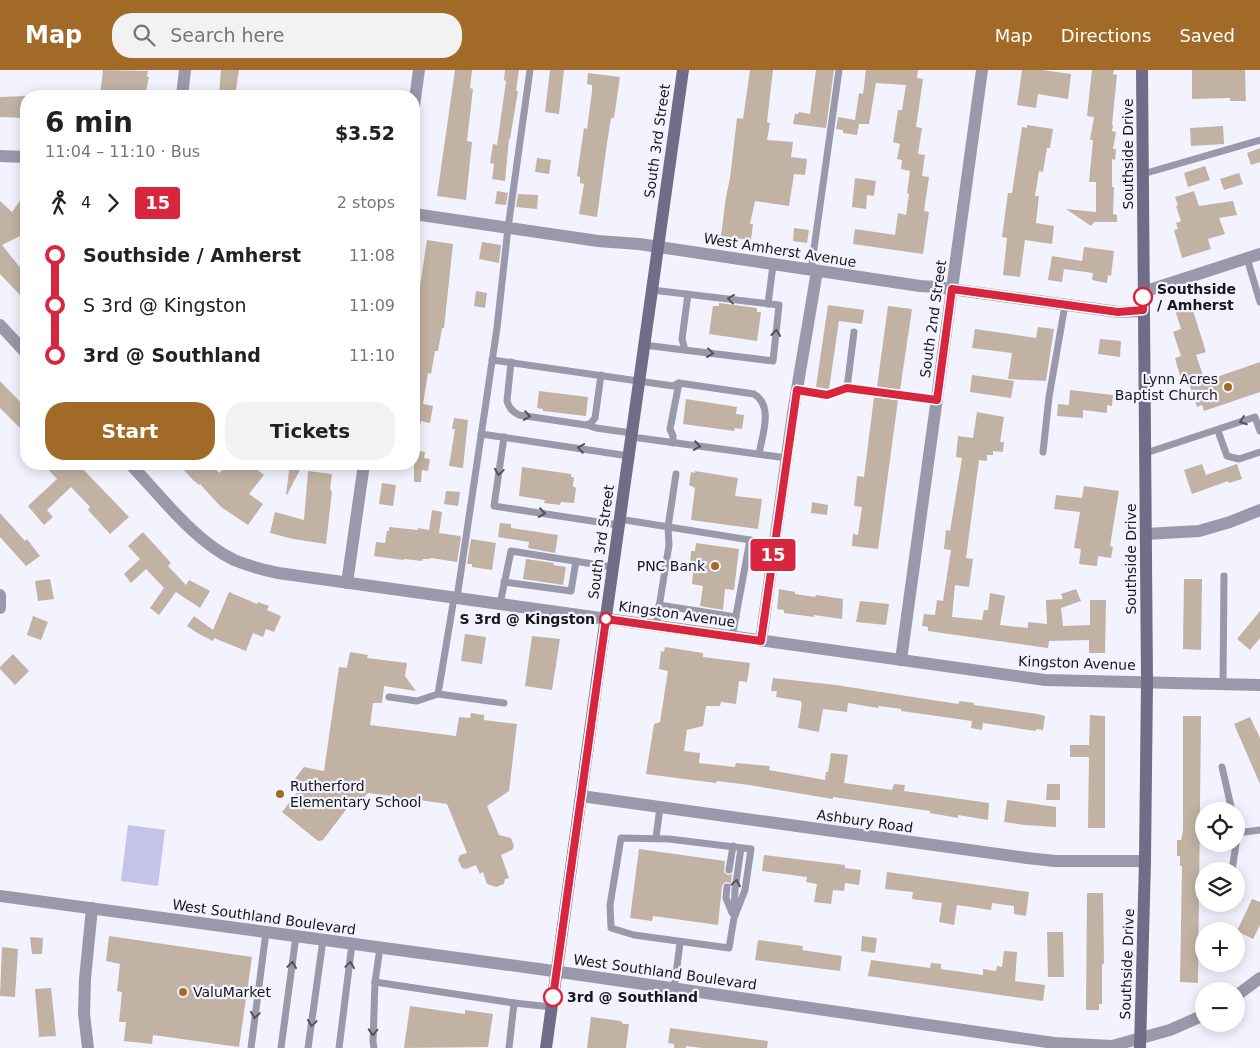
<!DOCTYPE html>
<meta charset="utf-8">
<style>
body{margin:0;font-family:"DejaVu Sans",sans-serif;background:#f2f2f2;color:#222;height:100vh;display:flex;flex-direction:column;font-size:19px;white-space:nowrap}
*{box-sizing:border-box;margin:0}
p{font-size:16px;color:#767676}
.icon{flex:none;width:28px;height:28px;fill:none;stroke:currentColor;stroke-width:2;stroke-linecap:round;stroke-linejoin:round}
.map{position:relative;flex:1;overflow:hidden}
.details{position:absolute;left:20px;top:20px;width:400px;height:380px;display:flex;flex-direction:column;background:#fff;border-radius:20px;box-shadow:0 2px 12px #0003}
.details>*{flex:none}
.badge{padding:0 10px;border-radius:4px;font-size:18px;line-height:32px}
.fabs{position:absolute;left:1195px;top:732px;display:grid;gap:10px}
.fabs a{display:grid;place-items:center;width:50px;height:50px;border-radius:50%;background:#fff;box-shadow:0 2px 12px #0003;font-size:25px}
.map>.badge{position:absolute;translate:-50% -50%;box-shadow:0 0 0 2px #fff}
.legs{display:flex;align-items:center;gap:8px;height:55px;padding:0 25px;font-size:16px}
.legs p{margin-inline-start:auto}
.summary{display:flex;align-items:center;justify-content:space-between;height:85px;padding:0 25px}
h1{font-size:28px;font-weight:700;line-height:38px}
.button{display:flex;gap:10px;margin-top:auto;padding:10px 25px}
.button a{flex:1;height:58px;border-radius:20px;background:#a26a27;color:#fff;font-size:20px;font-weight:700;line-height:58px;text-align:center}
.button a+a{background:#f2f2f2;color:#222}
ul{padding:0 25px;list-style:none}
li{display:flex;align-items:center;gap:18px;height:50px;font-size:19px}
li i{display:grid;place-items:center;width:8px;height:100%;margin:0 6px;background:currentColor}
li i::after{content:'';width:12px;height:12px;margin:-6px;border:4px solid;border-radius:50%;background:#fff}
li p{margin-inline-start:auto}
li:first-child i{background:linear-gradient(#0000 50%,currentColor 0)}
li:last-child i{background:linear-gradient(currentColor 50%,#0000 0)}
header{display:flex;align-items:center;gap:30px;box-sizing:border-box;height:70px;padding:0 25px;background:#a26a27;color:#fff}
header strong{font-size:24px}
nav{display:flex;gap:28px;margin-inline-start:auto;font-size:18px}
.search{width:350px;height:45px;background:#f2f2f2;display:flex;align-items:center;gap:12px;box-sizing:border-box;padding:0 18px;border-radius:20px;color:#767676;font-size:19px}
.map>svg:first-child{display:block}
.green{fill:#c5c3ea}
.building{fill:#c1b2a3}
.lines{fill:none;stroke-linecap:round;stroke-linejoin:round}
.lane{stroke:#9a99ab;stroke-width:7}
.street{stroke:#9a99ab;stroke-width:12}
.secondary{stroke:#6f6d88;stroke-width:12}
.oneway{stroke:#52515d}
.line-1-casing{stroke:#fff;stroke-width:11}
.line-1{stroke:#d7263d;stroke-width:8}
.stop-1-dot{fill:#fff;stroke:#d7263d;stroke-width:2.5}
.poi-dot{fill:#a26a27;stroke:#f3f3ff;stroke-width:2}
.labels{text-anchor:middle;stroke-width:4.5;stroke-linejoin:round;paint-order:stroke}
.street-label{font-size:14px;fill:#17161d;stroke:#f3f3ff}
.stop-label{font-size:14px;font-weight:bold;fill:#17161d;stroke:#f3f3ff;text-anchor:start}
.poi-label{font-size:14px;fill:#17161d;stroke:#f3f3ff;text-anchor:end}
</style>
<header>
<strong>Map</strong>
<div class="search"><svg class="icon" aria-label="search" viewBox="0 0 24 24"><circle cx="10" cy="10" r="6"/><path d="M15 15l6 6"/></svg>Search here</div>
<nav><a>Map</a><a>Directions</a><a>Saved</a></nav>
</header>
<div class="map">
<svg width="1260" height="978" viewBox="0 0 1260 978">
<rect width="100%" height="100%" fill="#f3f3ff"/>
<polygon class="green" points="128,755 165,760 158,816 121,811"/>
<g class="building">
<polygon points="103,0 148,1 147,7 149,7 145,26 100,26"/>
<polygon points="221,0 239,0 235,26 219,26"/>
<polygon points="455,0 472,0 470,18 473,19 467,71 472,72 466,130 437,126"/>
<polygon points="505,0 519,0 516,21 518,21 510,69 509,69 505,111 492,109 494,94 490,93 493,74 497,75 506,11 504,10"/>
<polygon points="550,0 564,0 559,44 545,42"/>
<polygon points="750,0 773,0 767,52 770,53 767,70 793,72 791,87 807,89 805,105 794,104 789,136 755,131 750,154 753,154 751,170 721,166 726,127 730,108 737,48 743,49"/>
<polygon points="816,0 834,0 826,58 793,54 795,44 798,44 799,42 810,44"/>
<polygon points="866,0 918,0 917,8 923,9 916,57 922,58 918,84 925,85 922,106 929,107 924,141 929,142 923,184 853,174 855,159 895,165 898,143 906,145 909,124 907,123 910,101 901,99 902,90 897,89 900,74 893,72 898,40 902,40 906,15 876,13 869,54 859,54 857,65 843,63 843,60 836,59 838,47 855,50 859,23 863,24"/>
<polygon points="1022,0 1042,0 1071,4 1068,29 1038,24 1036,38 1017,35"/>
<polygon points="1092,0 1114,0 1113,4 1117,5 1112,55 1113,55 1112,61 1116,62 1113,79 1116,79 1115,90 1112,89 1112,117 1114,117 1113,144 1117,145 1117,152 1094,152 1091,156 1066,139 1096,142 1096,112 1089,112 1093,70 1090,70 1094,47 1087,46"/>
<polygon points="1192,0 1245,0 1246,31 1230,31 1230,28 1192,29"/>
<polygon points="588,3 620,7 614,48 611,48 607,73 597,147 579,144 584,114 580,113 580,107 577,106 584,58 587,59 592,21 592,15 587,14"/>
<polygon points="26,26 26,48 0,47 0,27"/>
<polygon points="1027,55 1053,59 1050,78 1047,78 1043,102 1039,101 1035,126 1039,126 1036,153 1054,156 1052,174 1025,170 1020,207 1003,205 1007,168 1002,167 1008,123 1012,123 1022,57 1027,58"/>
<polygon points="1223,56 1224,74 1191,76 1190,58"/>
<polygon points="1260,78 1260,92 1251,95 1247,83"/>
<polygon points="537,88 551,90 549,104 535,102"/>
<polygon points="1205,96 1210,110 1188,117 1184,103"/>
<polygon points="1239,103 1243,114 1224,120 1220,109"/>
<polygon points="855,108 876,111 874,126 867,125 866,139 852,137"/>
<polygon points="497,121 508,123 506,135 495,134"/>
<polygon points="1194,121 1199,136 1233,131 1237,145 1219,148 1225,164 1208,169 1211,179 1182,188 1174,160 1178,159 1176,153 1181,151 1176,136 1178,135 1175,127"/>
<polygon points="26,122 26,163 2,175 26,205 26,218 20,225 0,204 0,131 12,142"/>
<polygon points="518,124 538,125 537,139 516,137"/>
<polygon points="794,158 809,160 807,173 793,171"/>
<polygon points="427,170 453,174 444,258 442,258 438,281 435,281 431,304 428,303 423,334 433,336 430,353 421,351 420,356 414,356 414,288 416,271 414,271 416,254 414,254 414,249 416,235 417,236"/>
<polygon points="482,172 501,175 499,193 479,189"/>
<polygon points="1084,177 1114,181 1111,206 1108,205 1107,213 1092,210 1093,203 1064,199 1062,212 1048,210 1052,186 1082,191"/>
<polygon points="476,221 487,223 485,238 474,236"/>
<polygon points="1190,231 1206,282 1196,285 1205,311 1260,292 1260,322 1204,341 1202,335 1197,337 1186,304 1180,306 1175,288 1181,286 1173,262 1181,259 1174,237"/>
<polygon points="719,233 757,238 757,242 761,242 757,271 709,264 713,236 719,236"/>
<polygon points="828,235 864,240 862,254 839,251 829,319 816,317"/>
<polygon points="888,236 912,239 900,320 877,317"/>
<polygon points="1038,257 1054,259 1046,311 1008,309 1012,283 972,278 975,259 1036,268"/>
<polygon points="1100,269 1121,271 1120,287 1098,284"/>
<polygon points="972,305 1014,311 1011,328 970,322"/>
<polygon points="0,311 26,338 26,351 20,358 0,338"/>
<polygon points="1070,320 1113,325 1112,336 1107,335 1107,343 1083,340 1083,348 1057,346 1058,334 1069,335"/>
<polygon points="539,321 588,327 586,346 543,341 543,339 537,338"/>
<polygon points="874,327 898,330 878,479 852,476 853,464 858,465 862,437 854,436 857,406 864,407"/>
<polygon points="686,329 737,337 736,344 744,345 742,359 735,358 734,361 683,354"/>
<polygon points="977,342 1004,347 1000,372 1004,372 1003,382 993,381 993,385 987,385 987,391 979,390 966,488 973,489 969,517 955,515 952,547 982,550 984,540 988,540 990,523 1005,526 1000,555 1028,558 1028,552 1047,554 1046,530 1063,529 1061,524 1076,519 1081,531 1061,538 1063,556 1090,555 1090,530 1106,530 1105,583 1089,583 1089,570 1049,571 1048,578 928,561 928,557 922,556 924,544 935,545 937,530 943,531 951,480 944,479 946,460 950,461 962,388 956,387 958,366 973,368"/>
<polygon points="454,348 468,350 463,398 449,396 455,359 452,359"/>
<polygon points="414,380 425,382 424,388 430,389 428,401 422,400 421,412 414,412"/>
<polygon points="43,394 78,394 129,447 110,464 88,440 90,437 71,417 47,440 53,447 44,455 28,436 57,409"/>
<polygon points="189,394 211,394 219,403 229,394 250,394 264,405 249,424 263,434 248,455 221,437 200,414 199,415 193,410 183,399"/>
<polygon points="290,394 303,394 287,425 286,424"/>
<polygon points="1202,394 1206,405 1237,394 1242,409 1229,413 1228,411 1192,424 1184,400"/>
<polygon points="522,397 571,404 571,407 574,407 573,416 576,418 574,433 561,432 560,435 544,433 545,430 519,426"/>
<polygon points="308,401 332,404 330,420 332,421 326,474 293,469 270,463 275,442 304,450"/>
<polygon points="695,401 738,408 735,426 762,429 758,459 691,450 695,418 689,415 691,402 695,403"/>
<polygon points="382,413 396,415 393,436 379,434"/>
<polygon points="1084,416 1119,421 1110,476 1113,477 1111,488 1098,486 1097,496 1079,494 1081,479 1074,478 1080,442 1054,439 1056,425 1082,428"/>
<polygon points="446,421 460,422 458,436 444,434"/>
<polygon points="812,432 828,435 827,445 811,443"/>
<polygon points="432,440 442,442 439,463 460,466 461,468 457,492 431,488 430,489 423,489 422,491 404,489 403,490 374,486 376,472 385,473 387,461 389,461 389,457 418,460 418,458 429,460"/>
<polygon points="0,443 25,471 27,469 40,486 26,496 0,467"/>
<polygon points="500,453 511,454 511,458 558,465 555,483 528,478 529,472 498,467"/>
<polygon points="143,462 171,493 168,496 186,515 189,510 210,521 200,538 176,522 159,545 150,538 164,518 146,499 131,513 124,504 140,489 128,476"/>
<polygon points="471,469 496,473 492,500 472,497 472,494 467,494"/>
<polygon points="696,473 739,479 734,520 725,519 723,540 700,536 703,516 692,514 693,503 692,503 693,496 690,495 691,481 695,481"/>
<polygon points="526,489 554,493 553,495 566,497 563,515 523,509"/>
<polygon points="50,509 54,529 38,531 35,511"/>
<polygon points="1184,509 1202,509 1201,580 1183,579"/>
<polygon points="779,519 795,522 795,524 815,527 816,525 843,529 842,549 814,545 814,547 784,543 784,540 777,539"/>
<polygon points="229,522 257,534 258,532 269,536 267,540 281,546 274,562 266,559 263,567 253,563 246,581 214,568 213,571 199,564 187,556 194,546 213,560"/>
<polygon points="860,531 889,534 886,555 856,552"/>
<polygon points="1260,541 1260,568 1250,580 1237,569"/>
<polygon points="33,546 48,552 41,570 27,565"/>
<polygon points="465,564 486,567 482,594 461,591"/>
<polygon points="532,566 560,569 552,620 525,616"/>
<polygon points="665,577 703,583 703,587 750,593 747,612 739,611 736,634 721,632 720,636 706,636 703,656 687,660 684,681 700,683 699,693 735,697 736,693 770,696 769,700 825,710 826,702 828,702 831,683 848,685 844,713 892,720 894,714 905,715 904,721 989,733 988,750 958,745 958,748 930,743 930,741 833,727 833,729 749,715 717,711 716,713 646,704 654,654 660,652 668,601 659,599 661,581 664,582"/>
<polygon points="350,582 368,585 367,588 407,593 405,606 416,621 384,616 382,633 373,633 370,655 456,666 459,647 470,648 471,643 484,645 484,650 517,654 509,721 487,736 499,765 511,768 514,776 512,780 501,785 509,808 505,809 504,814 496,817 487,814 483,802 480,804 476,795 466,799 462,798 458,790 460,785 467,783 447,734 412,729 411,735 395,733 392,726 368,723 351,740 348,737 323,770 318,771 282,742 302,716 294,710 304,697 324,701 339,597 347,598"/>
<polygon points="13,584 29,601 15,615 0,599 0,597"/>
<polygon points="773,608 836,615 958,634 960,631 974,633 974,635 1038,644 1045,646 1043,660 1036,659 1036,661 983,653 982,660 971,658 972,651 901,641 901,639 879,636 878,638 848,633 847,642 823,639 819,662 798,658 802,633 801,633 801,631 776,627 777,621 771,621"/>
<polygon points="1090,645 1105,646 1105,758 1088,758 1089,687 1070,687 1070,675 1089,675"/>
<polygon points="1183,646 1201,646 1198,913 1180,912 1182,796 1180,796 1180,786 1177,786 1177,770 1181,770 1183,760"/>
<polygon points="1250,647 1260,668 1260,714 1234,654"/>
<polygon points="1047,714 1060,714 1060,730 1046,730"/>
<polygon points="1007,730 1056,737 1056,757 1025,755 1004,752"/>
<polygon points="639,779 725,791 724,802 728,805 732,804 731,813 725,812 722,816 718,855 653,846 652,851 630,848"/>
<polygon points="764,785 845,795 845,798 861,800 859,815 845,813 844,821 833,820 831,834 814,832 817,814 806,812 807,807 762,801"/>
<polygon points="887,802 1029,822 1026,846 1014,844 1014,836 992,833 991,840 957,835 954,855 939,852 942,833 912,829 913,822 885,819"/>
<polygon points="1087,823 1103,823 1104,894 1102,894 1102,934 1099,934 1099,940 1086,940"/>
<polygon points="1252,829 1260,832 1260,855 1253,869 1237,861"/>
<polygon points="1047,862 1063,862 1064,907 1048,907"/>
<polygon points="109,866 252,887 239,977 153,965 152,974 124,971 126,952 119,952 122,922 117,921 120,894 106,891"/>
<polygon points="862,866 877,868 875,883 861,881"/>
<polygon points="30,867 43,868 42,884 32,884"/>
<polygon points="758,870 803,876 802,880 842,886 840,901 755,890"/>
<polygon points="2,877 18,879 15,927 0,926"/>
<polygon points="1004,881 1017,882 1015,911 1045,915 1043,931 868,906 871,890 930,898 931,893 941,894 941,899 983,905 983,899 996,901 997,896 1002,897"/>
<polygon points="51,918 56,966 39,967 35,919"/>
<polygon points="410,936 465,944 465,940 493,944 488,977 404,978"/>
<polygon points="591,947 621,951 623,954 629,954 626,978 587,978"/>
<polygon points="670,958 768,971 767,978 702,978 686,976 686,978 674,978 674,974 668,973"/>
</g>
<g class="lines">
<g class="lane">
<polyline points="1143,104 1260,70"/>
<polyline points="1247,188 1260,232"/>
<polyline points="811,200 839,0"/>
<polyline points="768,234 773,195"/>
<polyline points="644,275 773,291 779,235 652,220"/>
<polyline points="685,280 682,269 688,224"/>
<path d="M492 290 673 316 679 313 754 324C774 336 762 366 759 384"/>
<path d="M511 292 507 331C509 338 512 341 519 345L586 355 591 353 595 348 601 305"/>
<polyline points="847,318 937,330"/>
<polyline points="797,320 827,325 847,318 854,262"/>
<polyline points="587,355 596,358 632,363"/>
<polyline points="1218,361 1227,386 1239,389 1260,382"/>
<polyline points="481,364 629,386"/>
<polyline points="504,367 494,436 618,455"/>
<polyline points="632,367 787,388"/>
<polyline points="673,373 673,366 670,359 679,313"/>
<polyline points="1043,382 1049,327 1065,235"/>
<polyline points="1146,383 1255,347 1260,361"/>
<polyline points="619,449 775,474"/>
<polyline points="504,512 571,521 576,491"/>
<polyline points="454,528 438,624 504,633"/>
<polyline points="457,528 497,258 508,158 530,0"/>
<polyline points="500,534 511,481 612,497"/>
<polyline points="659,535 736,547"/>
<polyline points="656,556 669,475 668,457 676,404"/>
<polyline points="732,567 750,470"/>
<polyline points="1223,614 1224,506"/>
<polyline points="389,627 417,631 438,624"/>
<polyline points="1222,697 1232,741"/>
<polyline points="1237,763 1260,760"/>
<polygon points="621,768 669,769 751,779 745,820 734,848 729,878 634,865 611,858 610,835"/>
<polyline points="656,768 660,737"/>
<polyline points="729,800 733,776"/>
<polyline points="1232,801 1236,774"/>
<polyline points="727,817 726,828 732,843"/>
<polyline points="734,843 735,820 741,778"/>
<polyline points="380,878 375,912 514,933"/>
<polyline points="674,919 680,873"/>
<polyline points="251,978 266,862"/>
<polyline points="281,978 296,866"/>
<polyline points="308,978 323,870"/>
<polyline points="339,978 352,874"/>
<polyline points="374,978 373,972 375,912"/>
<polyline points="509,978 514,933 552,937"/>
</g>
<g class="street">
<polyline points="182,26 185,0"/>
<polyline points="414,36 419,0"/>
<polyline points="0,86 26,87"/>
<polyline points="414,144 598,171 639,174 920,216 937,217 1118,242 1143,241"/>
<polyline points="1143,222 1260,184"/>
<polyline points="0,255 26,283"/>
<path d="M130 394C161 426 193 470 234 490 249 496 263 500 278 503L1045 610 1260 615"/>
<polyline points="1146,464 1199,461 1230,452 1260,440"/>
<polyline points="347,513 364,394"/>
<polyline points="0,525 0,538"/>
<polyline points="761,571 793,343 817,201"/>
<polyline points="901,590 982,0"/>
<polyline points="581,726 1027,788 1055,791 1145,791"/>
<polyline points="0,826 539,899 1054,973 1112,976 1170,960 1204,945"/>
<polyline points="1236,926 1260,908"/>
<polyline points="88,978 84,944 85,909 92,838"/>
</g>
<g class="secondary">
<path d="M546 978C592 652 635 326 683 0"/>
<polyline points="1140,978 1145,791 1147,611 1142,0"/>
</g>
</g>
<defs><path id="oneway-chevron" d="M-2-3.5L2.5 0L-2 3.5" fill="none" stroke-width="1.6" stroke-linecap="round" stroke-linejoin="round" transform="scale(1.25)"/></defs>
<g class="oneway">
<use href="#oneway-chevron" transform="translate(731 229) rotate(-173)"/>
<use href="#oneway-chevron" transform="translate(776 263) rotate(-84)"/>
<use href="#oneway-chevron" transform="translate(710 283) rotate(7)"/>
<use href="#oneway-chevron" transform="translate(527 346) rotate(9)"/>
<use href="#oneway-chevron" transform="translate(1243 351) rotate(160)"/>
<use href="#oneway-chevron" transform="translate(697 376) rotate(8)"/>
<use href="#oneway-chevron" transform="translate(581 378) rotate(-172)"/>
<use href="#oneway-chevron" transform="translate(499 402) rotate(98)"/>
<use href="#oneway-chevron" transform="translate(542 443) rotate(8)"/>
<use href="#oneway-chevron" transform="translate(736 813) rotate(-80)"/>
<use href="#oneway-chevron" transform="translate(292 895) rotate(-82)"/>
<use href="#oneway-chevron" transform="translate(350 895) rotate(-82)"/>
<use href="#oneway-chevron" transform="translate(255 945) rotate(98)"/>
<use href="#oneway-chevron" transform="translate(312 953) rotate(98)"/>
<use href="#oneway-chevron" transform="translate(373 962) rotate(92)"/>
</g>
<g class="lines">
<g class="line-1-casing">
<polyline id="line-1" points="553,927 606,549 761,571 797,320 827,325 847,318 937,330 952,219 1118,242 1143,240 1143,227"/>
</g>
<use href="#line-1" class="line-1"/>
</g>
<g class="stop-1-dot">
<circle cx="1143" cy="227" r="9"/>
<circle cx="606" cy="549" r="6"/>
<circle cx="553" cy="927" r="9"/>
</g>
<g class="poi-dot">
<circle cx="1228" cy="317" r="5"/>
<circle cx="715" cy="496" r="5"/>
<circle cx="280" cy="724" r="5"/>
<circle cx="183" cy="922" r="5"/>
</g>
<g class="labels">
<g class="street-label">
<text transform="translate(657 71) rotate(-82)" y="5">South 3rd Street</text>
<text transform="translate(1128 84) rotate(-90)" y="5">Southside Drive</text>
<text transform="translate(780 180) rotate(9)" y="5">West Amherst Avenue</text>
<text transform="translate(933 249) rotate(-82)" y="5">South 2nd Street</text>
<text transform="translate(601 472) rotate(-82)" y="5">South 3rd Street</text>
<text transform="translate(1131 489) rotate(-90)" y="5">Southside Drive</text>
<text transform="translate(677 544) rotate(8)" y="5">Kingston Avenue</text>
<text transform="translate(1077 593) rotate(2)" y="5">Kingston Avenue</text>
<text transform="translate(865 751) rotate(8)" y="5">Ashbury Road</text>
<text transform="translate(264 847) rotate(8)" y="5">West Southland Boulevard</text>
<text transform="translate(1127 894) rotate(-88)" y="5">Southside Drive</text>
<text transform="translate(665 902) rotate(8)" y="5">West Southland Boulevard</text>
</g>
<g class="stop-label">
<text x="1157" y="224">Southside<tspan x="1157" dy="16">/ Amherst</tspan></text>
<text x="595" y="554" text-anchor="end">S 3rd @ Kingston</text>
<text x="567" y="932">3rd @ Southland</text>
</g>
<g class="poi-label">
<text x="1218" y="314">Lynn Acres<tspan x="1218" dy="16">Baptist Church</tspan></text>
<text x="705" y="501">PNC Bank</text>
<text x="290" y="721" text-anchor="start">Rutherford<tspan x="290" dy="16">Elementary School</tspan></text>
<text x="193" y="927" text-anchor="start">ValuMarket</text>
</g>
</g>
</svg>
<div class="fabs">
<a><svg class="icon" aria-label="locate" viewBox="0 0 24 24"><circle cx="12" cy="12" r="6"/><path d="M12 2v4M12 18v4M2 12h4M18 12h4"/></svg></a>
<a><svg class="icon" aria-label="layers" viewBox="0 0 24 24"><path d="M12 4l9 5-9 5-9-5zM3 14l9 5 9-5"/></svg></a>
<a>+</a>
<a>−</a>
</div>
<b class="badge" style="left:773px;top:485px;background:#d7263d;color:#fff">15</b>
<section class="details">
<div class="summary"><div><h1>6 min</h1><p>11:04 – 11:10 · Bus</p></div><b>$3.52</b></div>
<div class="legs"><svg class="icon" aria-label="walk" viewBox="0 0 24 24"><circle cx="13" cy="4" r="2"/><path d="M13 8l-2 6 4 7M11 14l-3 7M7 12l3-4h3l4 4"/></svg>4<svg class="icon" aria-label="forward" viewBox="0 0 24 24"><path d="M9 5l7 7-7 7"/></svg><b class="badge" style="background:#d7263d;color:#fff">15</b><p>2 stops</p></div>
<ul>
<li><i style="color:#d7263d"></i><b>Southside / Amherst</b><p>11:08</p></li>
<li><i style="color:#d7263d"></i><span>S 3rd @ Kingston</span><p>11:09</p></li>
<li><i style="color:#d7263d"></i><b>3rd @ Southland</b><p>11:10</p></li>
</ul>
<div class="button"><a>Start</a><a>Tickets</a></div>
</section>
</div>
